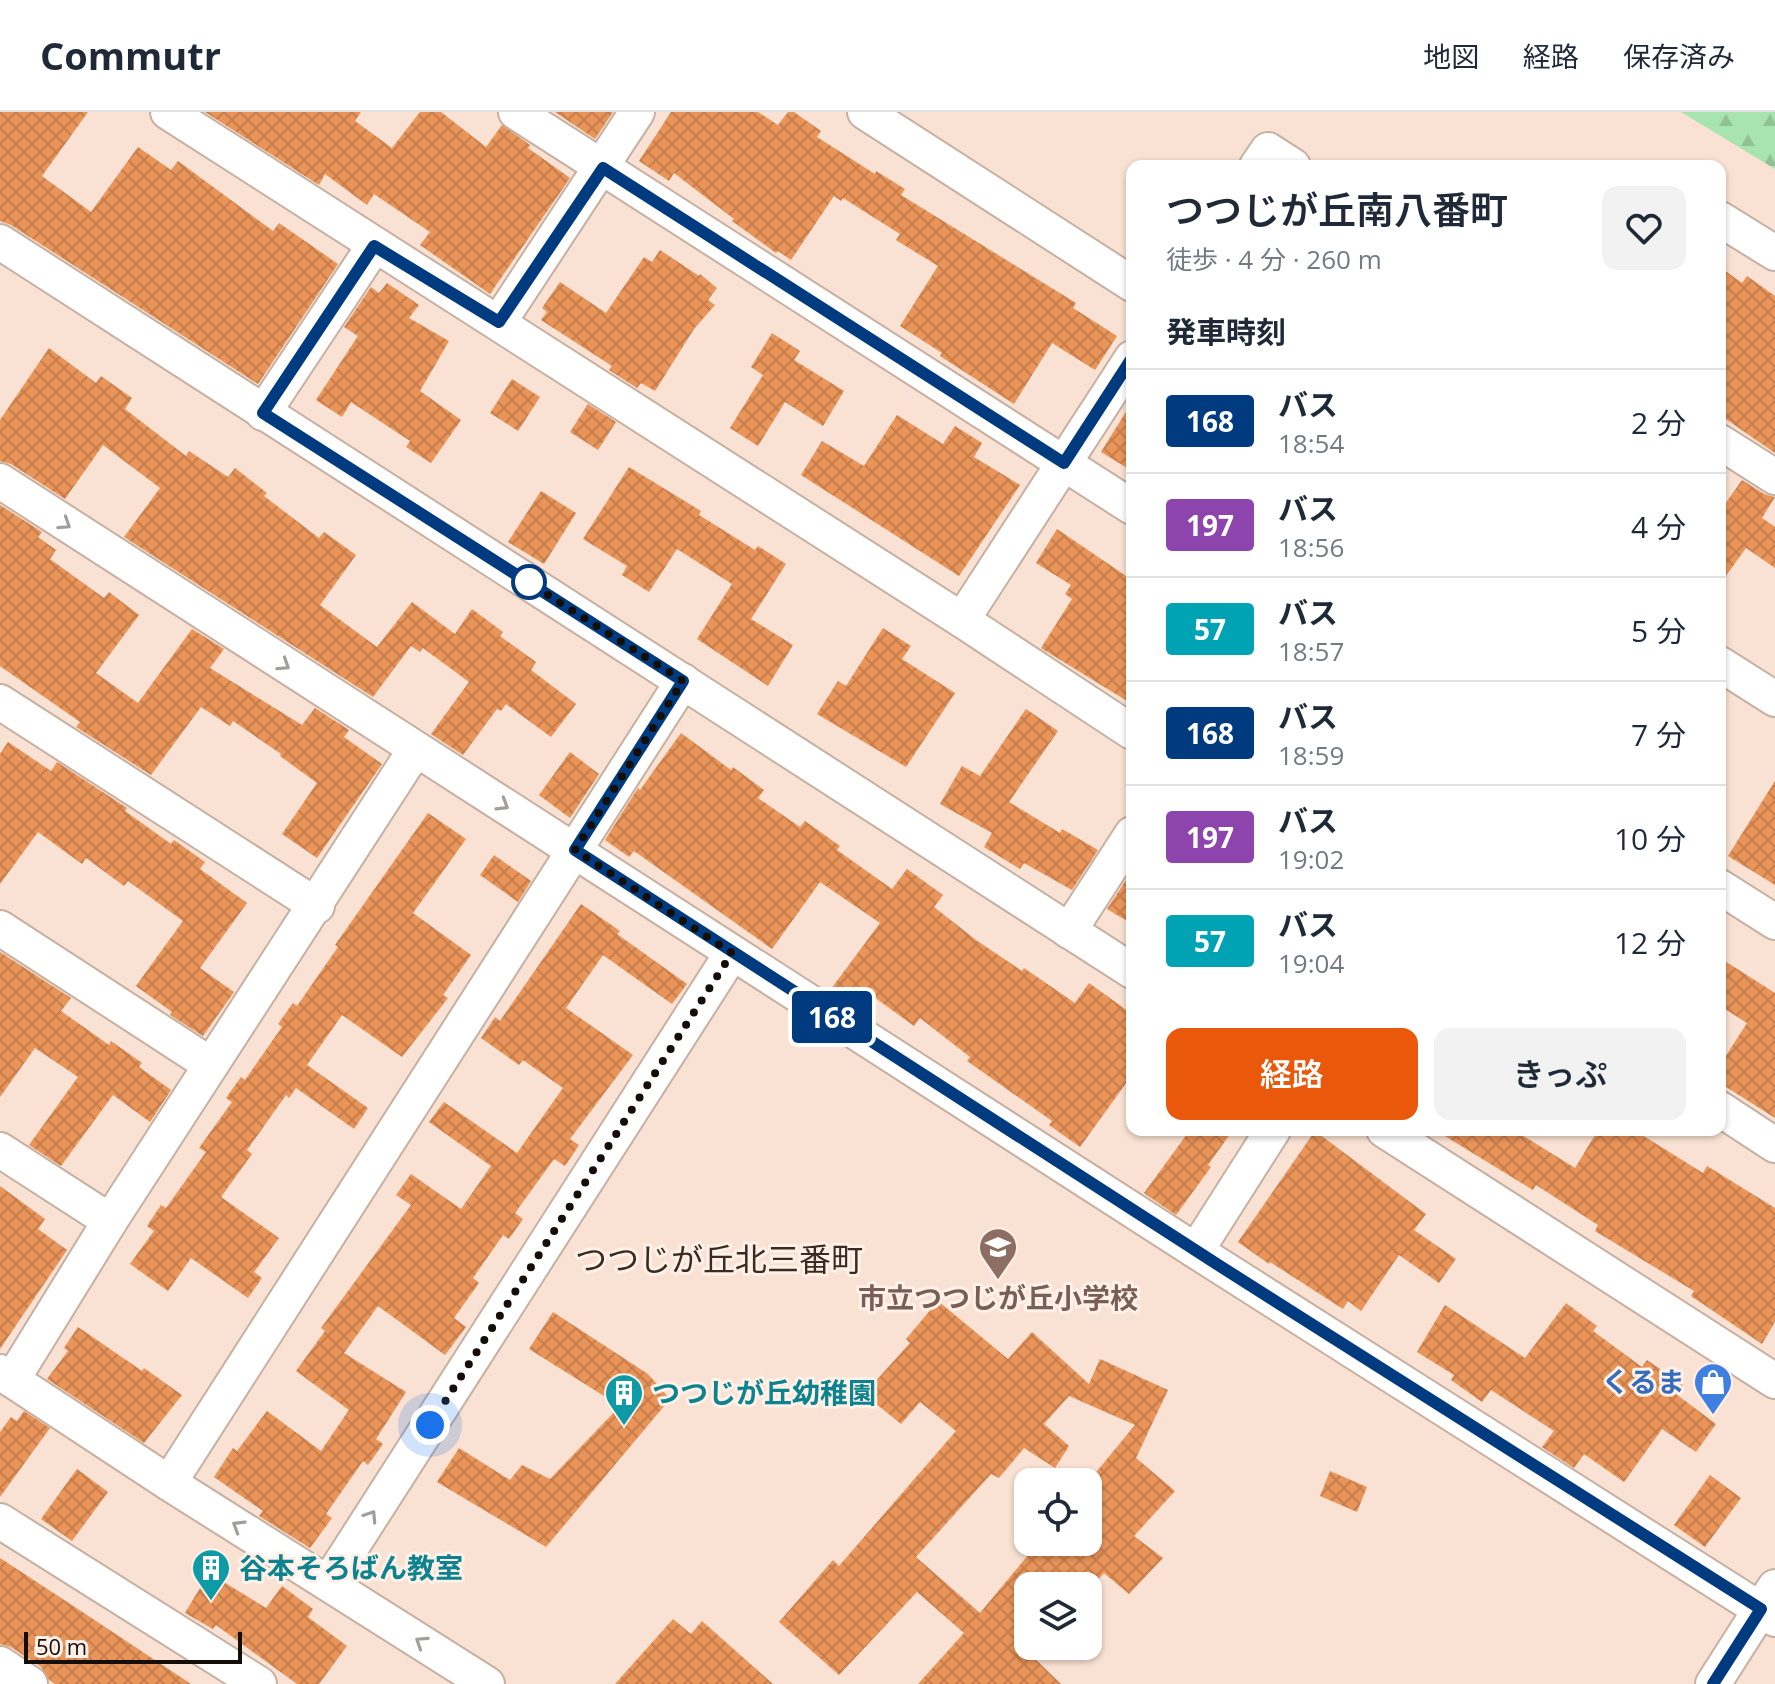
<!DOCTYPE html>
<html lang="ja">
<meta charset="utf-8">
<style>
body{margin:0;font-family:"Open Sans","Noto Sans JP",sans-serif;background:#f2f2f3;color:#1f2937;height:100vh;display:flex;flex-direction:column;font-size:30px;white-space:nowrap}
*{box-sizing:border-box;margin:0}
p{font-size:26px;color:#747a83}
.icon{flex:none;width:44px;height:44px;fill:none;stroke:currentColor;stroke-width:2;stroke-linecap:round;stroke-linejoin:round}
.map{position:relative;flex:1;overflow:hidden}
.panel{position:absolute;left:1126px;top:48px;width:600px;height:976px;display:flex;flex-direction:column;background:#fff;border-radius:16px;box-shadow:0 2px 6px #0004}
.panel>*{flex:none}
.badge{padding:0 16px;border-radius:6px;font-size:28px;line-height:52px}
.fabs{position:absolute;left:1014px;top:1356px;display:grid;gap:16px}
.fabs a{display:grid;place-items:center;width:88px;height:88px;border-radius:16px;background:#fff;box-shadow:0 2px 6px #0004;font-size:40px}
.scale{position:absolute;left:24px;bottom:20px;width:218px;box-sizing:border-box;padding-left:8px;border:4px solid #140d08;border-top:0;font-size:22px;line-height:28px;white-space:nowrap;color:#140d08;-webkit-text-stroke:6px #fff1e8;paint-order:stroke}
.you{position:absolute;width:40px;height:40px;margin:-20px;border:6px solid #fff;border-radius:50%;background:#1a73e8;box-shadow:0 0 0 12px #1a73e833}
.map>.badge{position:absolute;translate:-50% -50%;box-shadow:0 0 0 4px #fff}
h2{padding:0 40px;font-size:30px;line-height:72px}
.round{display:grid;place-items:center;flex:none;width:84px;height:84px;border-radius:16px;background:#f2f2f3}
.head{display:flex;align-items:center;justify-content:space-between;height:136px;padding:0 40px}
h1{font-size:38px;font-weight:600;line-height:60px}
.primary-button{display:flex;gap:16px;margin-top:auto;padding:16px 40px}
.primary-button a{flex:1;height:92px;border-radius:16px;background:#ea580c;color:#fff;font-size:32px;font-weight:600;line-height:92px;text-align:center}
.primary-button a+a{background:#f2f2f3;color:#1f2937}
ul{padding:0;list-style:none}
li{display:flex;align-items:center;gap:24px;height:104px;padding:0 40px;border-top:2px solid #e0e1e3}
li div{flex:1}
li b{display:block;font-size:30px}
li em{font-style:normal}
li .badge{min-width:88px;font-weight:700;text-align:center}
header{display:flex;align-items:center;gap:48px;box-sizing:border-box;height:112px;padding:0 40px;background:#fff;border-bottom:2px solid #e0e1e3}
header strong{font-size:38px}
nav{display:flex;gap:44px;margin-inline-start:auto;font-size:28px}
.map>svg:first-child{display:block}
.forest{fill:url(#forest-firs)}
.building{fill:url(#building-cross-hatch);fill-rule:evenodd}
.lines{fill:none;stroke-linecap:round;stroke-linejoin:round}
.minor-casing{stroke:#c6b0a2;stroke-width:38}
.minor{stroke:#fff;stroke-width:34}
.oneway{stroke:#a19e9c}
.line-casing{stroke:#fff;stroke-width:18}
.line{stroke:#003b80;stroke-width:12}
.walk{stroke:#140d08;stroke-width:8;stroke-dasharray:0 14.4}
.stop-dot{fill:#fff;stroke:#003b80;stroke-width:4}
.labels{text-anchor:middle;stroke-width:6;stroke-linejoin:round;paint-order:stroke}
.education-label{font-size:28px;font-weight:bold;fill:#785e54;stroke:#fff1e8}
.shop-label{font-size:28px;font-weight:bold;fill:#366cbe;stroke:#fff1e8;text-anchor:end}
.culture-label{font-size:28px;font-weight:bold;fill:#0d838f;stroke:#fff1e8;text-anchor:start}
.quarter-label{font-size:32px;fill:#3b2a1f;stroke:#fff1e8}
</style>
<header>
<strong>Commutr</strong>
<nav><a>地図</a><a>経路</a><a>保存済み</a></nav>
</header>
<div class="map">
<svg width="1775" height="1572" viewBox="0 0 1775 1572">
<defs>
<pattern id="forest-firs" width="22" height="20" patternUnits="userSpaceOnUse" patternTransform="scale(2)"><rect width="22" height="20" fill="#a8e4af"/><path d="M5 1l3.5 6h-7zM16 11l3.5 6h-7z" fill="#90c295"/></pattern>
<pattern id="building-cross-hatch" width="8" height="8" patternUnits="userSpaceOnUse" patternTransform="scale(2)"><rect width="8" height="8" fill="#e99459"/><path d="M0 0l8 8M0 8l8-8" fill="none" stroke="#c77e4c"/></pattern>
</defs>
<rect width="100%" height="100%" fill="#f9e2d3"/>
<polygon class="forest" points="1681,0 1775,0 1775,57"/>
<g class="building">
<polygon points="0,0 88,0 42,64 91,100 138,35 171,58 178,49 273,119 279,111 338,152 258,272 11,113 0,109"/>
<polygon points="205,0 361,0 355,9 392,36 420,0 441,0 486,35 502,13 530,33 528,36 570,66 490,182 420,133 430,120 374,82 367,93 325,62 319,73"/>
<polygon points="555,0 613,0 595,27"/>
<polygon points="671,0 758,0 778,13 788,0 794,0 821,19 817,25 875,62 876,59 905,77 901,83 1076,191 1073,196 1117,224 1095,258 1052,231 1014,292 940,244 942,241 900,214 938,154 896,128 900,122 843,86 841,89 834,84 791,148 778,139 776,141 732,109 734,107 674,61 669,69 639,49"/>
<polygon points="660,138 699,164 700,162 717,176 708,188 715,193 694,217 655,279 641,271 637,276 609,258 612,254 541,208 547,200 542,196 560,170 606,201 644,145 652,150"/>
<polygon points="1720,155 1742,171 1747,164 1775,184 1775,341 1720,303"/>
<polygon points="387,171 419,193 409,206 449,229 420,279 461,308 431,351 406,335 410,329 351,290 342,305 316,288 358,224 344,215 371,175 379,181"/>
<polygon points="772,221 800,239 794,248 844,279 823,314 785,290 758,334 730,316 763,263 751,255"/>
<polygon points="49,236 96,271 101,264 132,286 125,297 186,344 189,339 228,365 235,356 267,381 264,384 319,426 324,420 356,443 320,493 377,535 412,490 455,522 472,497 503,520 500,524 536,550 531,558 576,592 551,625 506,592 501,599 497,597 463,643 431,622 469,570 423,536 420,540 411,534 373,585 124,425 160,376 103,333 65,387 11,352 0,349 0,308"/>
<polygon points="512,267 540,285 518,319 490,301"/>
<polygon points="1132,290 1132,359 1101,340"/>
<polygon points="588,292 616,310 598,338 570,320"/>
<polygon points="897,303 943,332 955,314 982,331 974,345 1020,373 959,464 801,363 822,329 864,354"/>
<polygon points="629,355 701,399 699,403 755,438 758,434 786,452 751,507 793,533 768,574 697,527 732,472 677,437 649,480 622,463 627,454 583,427"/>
<polygon points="1742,368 1764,382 1775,385 1762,406 1775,415 1775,456 1746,436 1720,472 1720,399"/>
<polygon points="541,379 576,401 544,452 508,430"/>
<polygon points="0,393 42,420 38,425 56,438 50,447 104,486 109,480 139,503 96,561 138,591 192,517 224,537 210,556 302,613 315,596 349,618 344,625 382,652 317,746 282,722 317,671 280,644 281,642 233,609 230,614 201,595 151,663 76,615 80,610 0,554"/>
<polygon points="1057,417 1132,468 1132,592 1041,536 1072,487 1065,482 1071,473 1036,451"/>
<polygon points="883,516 911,534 902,547 955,581 906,655 817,602 838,569 846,574"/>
<polygon points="1026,597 1058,619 1009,690 1060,721 1062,717 1098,738 1072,778 1024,751 1020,757 984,735 992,721 940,692 962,654 980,664"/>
<polygon points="681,621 731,658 733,655 764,678 758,686 800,715 805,709 840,734 837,738 892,777 907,757 943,783 934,795 976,828 1022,859 1024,856 1075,891 1089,871 1132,902 1132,963 1080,1035 1049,1013 1052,1009 967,949 970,945 920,906 914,914 874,885 863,900 831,877 880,811 820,770 772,837 634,739 629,745 605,728 638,676 640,678"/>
<polygon points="8,630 51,659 57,650 127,696 125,699 171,732 174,728 205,750 200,757 247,791 200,856 234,880 203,924 170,903 172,900 136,874 183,809 128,769 124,774 86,746 82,752 38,720 0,772 0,642"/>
<polygon points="570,640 599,662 570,706 539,683"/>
<polygon points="1775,669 1775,773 1728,744"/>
<polygon points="428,701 466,727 413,801 471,843 443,883 448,886 402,945 342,903 307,953 368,996 354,1017 296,976 289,986 286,983 247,1038 252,1042 221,1085 279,1126 254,1160 262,1166 248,1186 191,1146 168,1179 130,1152 154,1119 147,1114 161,1093 166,1096 206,1040 199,1036 232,990 226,986 241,965 245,968 282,915 278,912 293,891 297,894 338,835 335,833"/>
<polygon points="494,743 531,769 518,790 480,763"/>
<polygon points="1132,759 1132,812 1107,797"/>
<polygon points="581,792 620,819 617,822 687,872 672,892 603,843 566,896 633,943 570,1027 579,1033 565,1054 554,1047 515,1101 523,1107 509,1127 503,1123 473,1166 479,1171 454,1206 466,1215 445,1243 378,1194 344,1241 406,1280 376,1327 383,1332 368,1353 363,1349 326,1402 332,1406 310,1436 259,1404 263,1399 214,1365 233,1336 237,1339 267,1299 321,1339 349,1298 296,1259 325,1219 321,1216 411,1093 396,1083 411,1062 461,1097 491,1054 429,1010 444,990 517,1041 563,976 523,948 519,953 481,926 495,905 500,909"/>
<polygon points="0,840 71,886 61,899 109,933 111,929 142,951 139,955 171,978 150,1010 113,983 61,1054 29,1033 78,965 35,936 0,985"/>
<polygon points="1720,846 1775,881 1775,1006 1720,971 1720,953 1747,911 1720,894"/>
<polygon points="1190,1018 1233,1018 1208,1053 1211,1055 1176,1103 1144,1081"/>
<polygon points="1435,1018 1514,1018 1575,1056 1598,1018 1634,1018 1703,1061 1707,1054 1775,1096 1775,1210 1762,1232 1691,1184 1694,1179 1595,1119 1598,1113 1536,1073 1533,1078"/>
<polygon points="1315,1019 1426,1102 1414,1118 1456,1147 1439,1171 1399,1143 1361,1199 1348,1189 1343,1197 1270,1150 1269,1152 1238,1130"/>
<polygon points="0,1074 45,1107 38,1117 67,1138 0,1237"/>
<path d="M938 1189 1008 1247 1032 1220 1089 1272 1100 1247 1168 1278 1136 1346 1175 1379 1134 1424 1163 1446 1129 1482 1104 1461 1092 1474H1028V1540L1061 1572H918L964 1521 917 1480 839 1563 779 1510 833 1448 839 1454 956 1319 920 1290 901 1312 864 1282 910 1231 906 1227ZM1069 1284 1135 1313 1088 1370V1430H1039L980 1501 916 1445 991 1362 999 1366 1024 1336 1055 1356 1069 1334 1044 1312Z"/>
<polygon points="1566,1191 1597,1214 1593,1219 1642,1255 1647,1248 1683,1273 1676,1282 1716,1312 1696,1340 1662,1317 1624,1370 1584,1342 1574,1356 1542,1335 1554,1319 1491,1278 1482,1290 1451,1268 1454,1263 1417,1240 1445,1193 1525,1246"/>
<polygon points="553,1200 648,1262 670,1287 546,1435 437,1370 459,1336 510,1368 522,1353 550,1367 620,1294 529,1237"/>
<polygon points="78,1215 142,1259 144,1256 182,1283 144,1331 47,1267 68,1239 64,1236"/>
<polygon points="24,1299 50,1316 0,1385 0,1320 11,1305 17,1309"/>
<polygon points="77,1357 108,1380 72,1429 41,1407"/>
<polygon points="1330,1359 1367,1375 1357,1400 1320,1384"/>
<polygon points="1710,1363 1741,1386 1705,1435 1674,1413"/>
<polygon points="0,1446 84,1501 191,1572 55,1572 49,1568 41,1555 11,1535 0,1532"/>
<polygon points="209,1461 266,1496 282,1474 313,1497 308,1505 347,1534 319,1572 297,1572 216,1513 213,1517 185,1501"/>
<polygon points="673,1507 691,1522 702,1509 773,1572 615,1572"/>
</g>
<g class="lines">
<g class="minor-casing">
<g id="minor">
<polyline points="168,0 962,508 1132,620"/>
<polyline points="516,0 1132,395"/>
<polyline points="865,0 1132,172"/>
<polyline points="1257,54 1268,38 1293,54"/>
<polyline points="1720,107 1775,141"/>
<polyline points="0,130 1132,859"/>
<polyline points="499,210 637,0"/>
<polyline points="263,301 374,134"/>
<polyline points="1720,330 1775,365"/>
<polyline points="0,369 1196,1139 1775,1507"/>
<polyline points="962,508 1132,246"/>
<polyline points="1720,552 1775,587"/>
<polyline points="0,590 317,794"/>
<polyline points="1720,775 1775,810"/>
<polyline points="0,816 211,953"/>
<polyline points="1069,819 1132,722"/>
<polyline points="1720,997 1775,1033"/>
<polyline points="1384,1018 1775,1269"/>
<polyline points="0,1038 110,1109"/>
<polyline points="1196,1139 1273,1018"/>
<polyline points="0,1260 169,1371 487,1572"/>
<polyline points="12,1268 110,1109 415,638"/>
<polyline points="169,1371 683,569"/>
<polyline points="0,1409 259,1572"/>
<polyline points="329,1470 732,841"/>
<polyline points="0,1552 30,1572"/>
<polyline points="1713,1572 1775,1475"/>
</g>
</g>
<use href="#minor" class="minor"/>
</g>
<defs><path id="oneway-chevron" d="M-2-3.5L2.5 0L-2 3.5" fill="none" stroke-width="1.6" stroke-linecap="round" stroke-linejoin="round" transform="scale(2)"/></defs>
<g class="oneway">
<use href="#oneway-chevron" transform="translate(65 412) rotate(33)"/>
<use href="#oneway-chevron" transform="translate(284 553) rotate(33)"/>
<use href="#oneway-chevron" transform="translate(503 693) rotate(32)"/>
<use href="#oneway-chevron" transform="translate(371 1404) rotate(-57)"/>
<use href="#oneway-chevron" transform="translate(238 1414) rotate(-148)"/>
<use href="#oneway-chevron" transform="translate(421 1530) rotate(-147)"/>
</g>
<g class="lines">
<g class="line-casing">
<polyline id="line" points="1132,246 1064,351 603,56 499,210 374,134 263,301 683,569 575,738 1223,1156 1761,1497 1713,1572"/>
</g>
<use href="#line" class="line"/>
<polyline class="walk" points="430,1313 732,841 575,738 683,569 526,469 529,470"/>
</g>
<defs>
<g id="school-pin" transform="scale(2)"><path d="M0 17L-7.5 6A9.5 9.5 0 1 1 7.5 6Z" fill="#8d6e63" stroke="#fff1e8"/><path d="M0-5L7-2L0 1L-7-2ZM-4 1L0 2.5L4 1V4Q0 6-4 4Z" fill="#fff"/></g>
<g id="shop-pin" transform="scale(2)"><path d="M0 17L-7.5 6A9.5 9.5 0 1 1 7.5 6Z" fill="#3f7fe0" stroke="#fff1e8"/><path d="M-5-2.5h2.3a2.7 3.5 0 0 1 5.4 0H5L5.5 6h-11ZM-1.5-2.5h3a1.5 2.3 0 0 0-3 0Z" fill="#fff"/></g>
<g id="building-pin" transform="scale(2)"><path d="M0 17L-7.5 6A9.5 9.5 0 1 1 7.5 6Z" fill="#0f9aa8" stroke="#fff1e8"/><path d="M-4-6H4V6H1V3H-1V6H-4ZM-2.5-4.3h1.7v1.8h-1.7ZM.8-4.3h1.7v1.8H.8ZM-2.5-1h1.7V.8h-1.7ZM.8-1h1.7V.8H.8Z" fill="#fff"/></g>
</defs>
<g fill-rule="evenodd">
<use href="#school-pin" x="998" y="1135"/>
<use href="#shop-pin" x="1713" y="1270"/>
<use href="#building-pin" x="624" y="1281"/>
<use href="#building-pin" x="211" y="1456"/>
</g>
<circle class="stop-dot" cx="529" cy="470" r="16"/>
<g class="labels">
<g class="education-label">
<text x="998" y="1196">市立つつじが丘小学校</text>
</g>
<g class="shop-label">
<text x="1685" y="1280">くるま</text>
</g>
<g class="culture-label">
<text x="652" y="1291">つつじが丘幼稚園</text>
<text x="239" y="1466">谷本そろばん教室</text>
</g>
<g class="quarter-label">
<text x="719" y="1159">つつじが丘北三番町</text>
</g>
</g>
</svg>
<div class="fabs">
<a><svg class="icon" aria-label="locate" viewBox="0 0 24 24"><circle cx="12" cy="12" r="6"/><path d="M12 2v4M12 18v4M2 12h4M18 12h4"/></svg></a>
<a><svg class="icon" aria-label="layers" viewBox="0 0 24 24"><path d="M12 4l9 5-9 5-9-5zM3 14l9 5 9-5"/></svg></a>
</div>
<div class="scale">50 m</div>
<div class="you" style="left:430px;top:1313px"></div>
<b class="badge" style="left:832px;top:905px;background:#003b80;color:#fff">168</b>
<section class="panel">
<div class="head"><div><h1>つつじが丘南八番町</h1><p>徒歩 · 4 分 · 260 m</p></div><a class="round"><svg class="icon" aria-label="heart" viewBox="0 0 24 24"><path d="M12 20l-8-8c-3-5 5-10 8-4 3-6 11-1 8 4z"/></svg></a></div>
<h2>発車時刻</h2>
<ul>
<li><span class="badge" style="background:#003b80;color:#fff">168</span><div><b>バス</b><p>18:54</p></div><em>2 分</em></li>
<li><span class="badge" style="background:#8e44ad;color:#fff">197</span><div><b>バス</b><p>18:56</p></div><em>4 分</em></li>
<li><span class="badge" style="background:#00a3b4;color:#fff">57</span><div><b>バス</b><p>18:57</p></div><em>5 分</em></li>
<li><span class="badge" style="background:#003b80;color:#fff">168</span><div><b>バス</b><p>18:59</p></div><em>7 分</em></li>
<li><span class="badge" style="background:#8e44ad;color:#fff">197</span><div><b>バス</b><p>19:02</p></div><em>10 分</em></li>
<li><span class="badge" style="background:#00a3b4;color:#fff">57</span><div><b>バス</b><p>19:04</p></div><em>12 分</em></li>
</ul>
<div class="primary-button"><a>経路</a><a>きっぷ</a></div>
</section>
</div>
